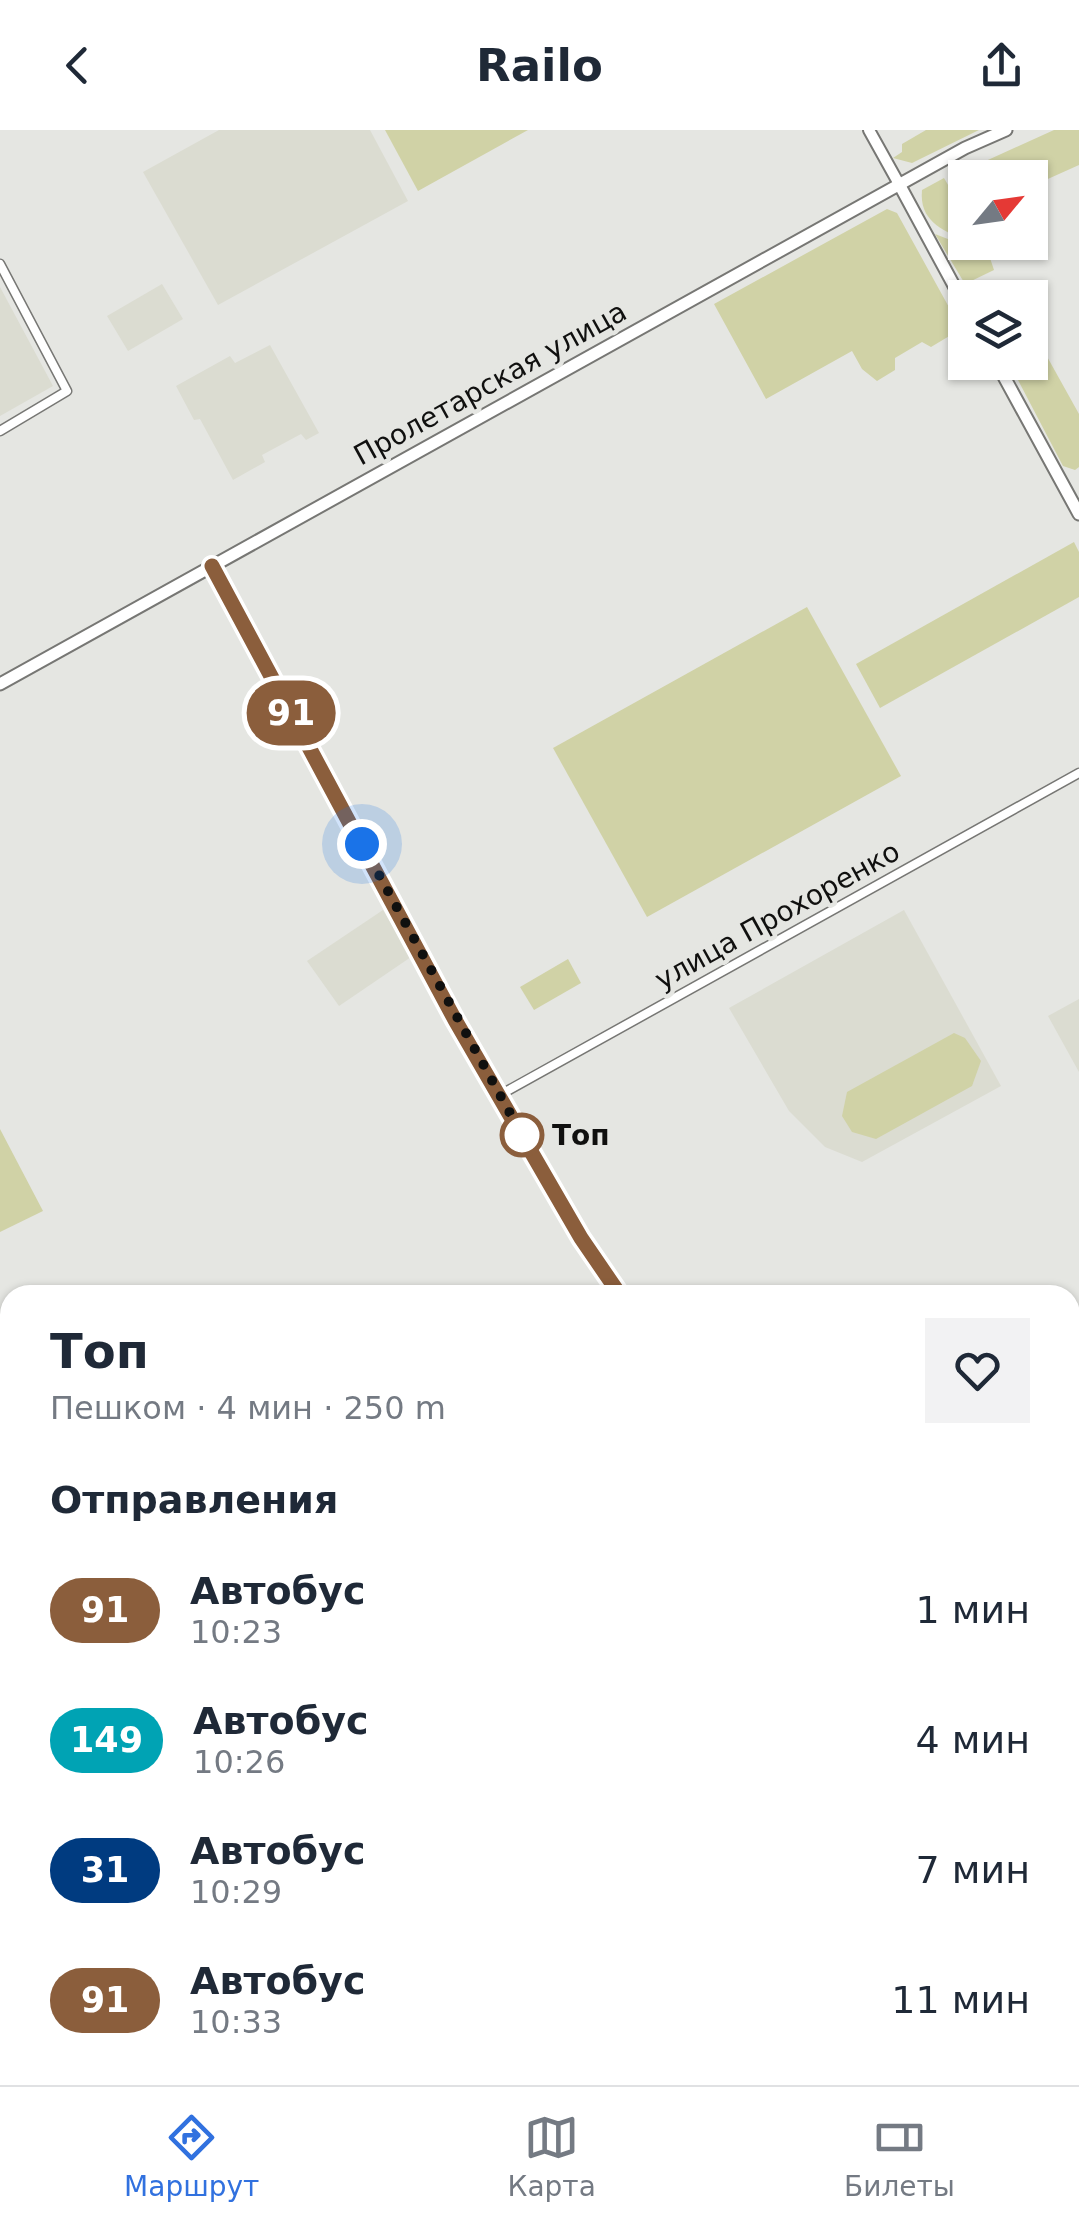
<!DOCTYPE html>
<html lang="ru">
<meta charset="utf-8">
<style>
body{margin:0;font-family:"DejaVu Sans",sans-serif;background:#f2f2f3;color:#1f2937;height:100vh;display:flex;flex-direction:column;font-size:38px;white-space:nowrap}
*{box-sizing:border-box;margin:0}
p{font-size:32px;color:#747a83}
.icon{flex:none;width:55px;height:55px;fill:none;stroke:currentColor;stroke-width:2;stroke-linecap:round;stroke-linejoin:round}
.map{position:relative;flex:1;overflow:hidden}
.drawer{position:absolute;left:0px;top:1155px;width:1080px;height:800px;display:flex;flex-direction:column;background:#fff;border-radius:30px 30px 0 0;box-shadow:0 2px 8px #0004}
.drawer>*{flex:none}
.badge{padding:0 20px;border-radius:32px;font-size:35px;line-height:65px}
.needle{width:65px;rotate:61deg}
.tools{position:absolute;left:948px;top:30px;display:grid;gap:20px}
.tools a{display:grid;place-items:center;width:100px;height:100px;border-radius:0px;background:#fff;box-shadow:0 2px 8px #0004;font-size:50px}
.you{position:absolute;width:50px;height:50px;margin:-25px;border:8px solid #fff;border-radius:50%;background:#1a73e8;box-shadow:0 0 0 15px #1a73e833}
.map>.badge{position:absolute;translate:-50% -50%;box-shadow:0 0 0 5px #fff}
h2{padding:0 50px;font-size:38px;line-height:90px}
.round{display:grid;place-items:center;flex:none;width:105px;height:105px;border-radius:0px;background:#f2f2f3}
.summary{display:flex;align-items:center;justify-content:space-between;height:170px;padding:0 50px}
h1{font-size:48px;font-weight:700;line-height:75px}
ul{padding:0;list-style:none}
li{display:flex;align-items:center;gap:30px;height:130px;padding:0 50px}
li div{flex:1}
li b{display:block;font-size:38px}
li em{font-style:normal}
li .badge{min-width:110px;font-weight:700;text-align:center}
header{display:flex;justify-content:space-between;align-items:center;height:130px;padding:0 50px;background:#fff;font-size:45px;font-weight:700}
.dock{display:flex;justify-content:space-around;align-items:center;height:140px;border-top:2px solid #e0e1e3;background:#fff;font-size:28px;color:#747a83}
.dock a{display:grid;justify-items:center;gap:5px}
.dock .selected{color:#3171df}
.map>svg:first-child{display:block}
.built{fill:#dbdcd1}
.green{fill:#d0d2a6}
.lines{fill:none;stroke-linecap:round;stroke-linejoin:round}
.minor-casing{stroke:#777774;stroke-width:11}
.tertiary-casing{stroke:#777774;stroke-width:14}
.secondary-casing{stroke:#777774;stroke-width:15}
.primary-casing{stroke:#777774;stroke-width:16}
.minor{stroke:#fff;stroke-width:8}
.tertiary{stroke:#fff;stroke-width:10}
.secondary{stroke:#fff;stroke-width:11}
.primary{stroke:#fff;stroke-width:12}
.rail-casing{stroke:#545452;stroke-width:6}
.rail{stroke:#e5e6e2;stroke-width:2.5;stroke-dasharray:8;stroke-linecap:butt}
.line-casing{stroke:#fff;stroke-width:22}
.line{stroke:#8b5e3c;stroke-width:15}
.walk{stroke:#10100f;stroke-width:10;stroke-dasharray:0 18}
.stop-dot{fill:#fff;stroke:#8b5e3c;stroke-width:5}
.labels{text-anchor:middle;stroke-width:9;stroke-linejoin:round;paint-order:stroke}
.street-label{font-size:28px;fill:#10100f;stroke:#e5e6e2}
.stop-label{font-size:28px;font-weight:bold;fill:#10100f;stroke:#e5e6e2;text-anchor:start}
</style>
<header><svg class="icon" aria-label="back" viewBox="0 0 24 24"><path d="M15 5l-7 7 7 7"/></svg>Railo<svg class="icon" aria-label="share" viewBox="0 0 24 24"><path d="M12 15V3M7 8l5-5 5 5M5 13v7h14v-7"/></svg></header>
<div class="map">
<svg width="1079" height="1955" viewBox="0 0 1079 1955">
<rect width="100%" height="100%" fill="#e5e6e2"/>
<g class="built">
<polygon points="219,0 370,0 408,71 218,175 143,42"/>
<polygon points="162,154 183,189 128,221 107,186"/>
<polygon points="0,157 53,256 0,286"/>
<polygon points="270,215 319,303 306,310 301,304 262,325 265,332 233,350 200,289 194,290 176,256 230,226 235,233"/>
<polygon points="383,780 411,827 339,876 307,831"/>
<polygon points="904,780 1001,956 862,1032 825,1017 789,981 729,878"/>
<polygon points="1079,869 1079,942 1048,886"/>
<polygon points="0,1248 10,1248 10,1553 0,1535"/>
<polygon points="1079,1393 1079,1955 519,1955 530,1945 1070,1945 1070,1398"/>
</g>
<g class="green">
<polygon points="385,0 528,0 418,61"/>
<polygon points="926,0 979,0 912,33 893,28 902,22 902,14"/>
<polygon points="1054,0 1079,0 1079,35 1030,57 1030,48 965,48 965,63 955,45"/>
<path d="M944 48 965 84V110C941 100 919 90 922 60Z"/>
<polygon points="887,79 897,83 961,199 931,217 922,212 895,228 895,240 877,251 862,239 852,221 766,269 714,174"/>
<polygon points="935,104 989,125 994,140 965,154"/>
<polygon points="1030,196 1079,284 1079,337 1075,340 1063,336 1009,233 1030,232"/>
<polygon points="1074,412 1079,422 1079,467 880,578 856,534"/>
<polygon points="807,477 901,646 647,787 553,618"/>
<polygon points="568,829 581,853 534,880 520,857"/>
<polygon points="954,903 965,908 981,931 972,956 876,1009 852,1002 842,986 847,962"/>
<polygon points="0,999 43,1081 0,1102"/>
</g>
<g class="lines">
<g class="minor-casing">
<g id="minor">
<polyline points="0,134 67,261 0,301"/>
<polyline points="212,436 455,890 581,1108 620,1165"/>
<polyline points="498,966 1079,643"/>
<polyline points="1070,1249 1079,1244"/>
</g>
</g>
<g class="tertiary-casing">
<polyline id="tertiary" points="869,0 899,54"/>
</g>
<g class="secondary-casing">
<g id="secondary">
<polyline points="899,54 965,176"/>
<polyline points="996,232 1079,384"/>
<polyline points="0,554 965,18 1006,0"/>
</g>
</g>
<g class="primary-casing">
<g id="primary">
<polyline points="1070,1278 1079,1274"/>
<polyline points="1070,1298 1079,1293"/>
<polyline points="0,1843 10,1838"/>
<polyline points="0,1866 10,1861"/>
</g>
</g>
<use href="#minor" class="minor"/>
<use href="#tertiary" class="tertiary"/>
<use href="#secondary" class="secondary"/>
<use href="#primary" class="primary"/>
<g class="rail-casing">
<g id="rail">
<polyline points="0,1551 10,1568"/>
<polyline points="418,1945 467,1955"/>
</g>
</g>
<use href="#rail" class="rail"/>
</g>
<g class="lines">
<g class="line-casing">
<polyline id="line" points="212,436 455,890 581,1108 620,1165"/>
</g>
<use href="#line" class="line"/>
<polyline class="walk" points="362,714 522,1005"/>
</g>
<circle class="stop-dot" cx="522" cy="1005" r="20"/>
<g class="labels">
<g class="street-label">
<text transform="translate(490 253) rotate(-29)" y="10">Пролетарская улица</text>
<text transform="translate(777 785) rotate(-29)" y="10">улица Прохоренко</text>
</g>
<g class="stop-label">
<text x="552" y="1015">Топ</text>
</g>
</g>
</svg>
<div class="tools">
<a><svg class="needle" viewBox="-14 -14 28 28"><path d="M0-13l5 13h-10z" fill="#e53935"/><path d="M0 13l5-13h-10z" fill="#747a83"/></svg></a>
<a><svg class="icon" aria-label="layers" viewBox="0 0 24 24"><path d="M12 4l9 5-9 5-9-5zM3 14l9 5 9-5"/></svg></a>
</div>
<div class="you" style="left:362px;top:714px"></div>
<b class="badge" style="left:291px;top:583px;background:#8b5e3c;color:#fff">91</b>
<section class="drawer">
<div class="summary"><div><h1>Топ</h1><p>Пешком · 4 мин · 250 m</p></div><a class="round"><svg class="icon" aria-label="heart" viewBox="0 0 24 24"><path d="M12 20l-8-8c-3-5 5-10 8-4 3-6 11-1 8 4z"/></svg></a></div>
<h2>Отправления</h2>
<ul>
<li><span class="badge" style="background:#8b5e3c;color:#fff">91</span><div><b>Автобус</b><p>10:23</p></div><em>1 мин</em></li>
<li><span class="badge" style="background:#00a3b4;color:#fff">149</span><div><b>Автобус</b><p>10:26</p></div><em>4 мин</em></li>
<li><span class="badge" style="background:#003b80;color:#fff">31</span><div><b>Автобус</b><p>10:29</p></div><em>7 мин</em></li>
<li><span class="badge" style="background:#8b5e3c;color:#fff">91</span><div><b>Автобус</b><p>10:33</p></div><em>11 мин</em></li>
</ul>
</section>
</div>
<nav class="dock">
<a class="selected"><svg class="icon" aria-label="directions" viewBox="0 0 24 24"><path d="M12 3l9 9-9 9-9-9zM9 14v-3h6M13 9l2 2-2 2"/></svg>Маршрут</a>
<a><svg class="icon" aria-label="map" viewBox="0 0 24 24"><path d="M3 6l6-2 6 2 6-2v14l-6 2-6-2-6 2zM9 4v14M15 6v14"/></svg>Карта</a>
<a><svg class="icon" aria-label="tickets" viewBox="0 0 24 24"><path d="M3 7h18v10H3zM15 7v10"/></svg>Билеты</a>
</nav>
